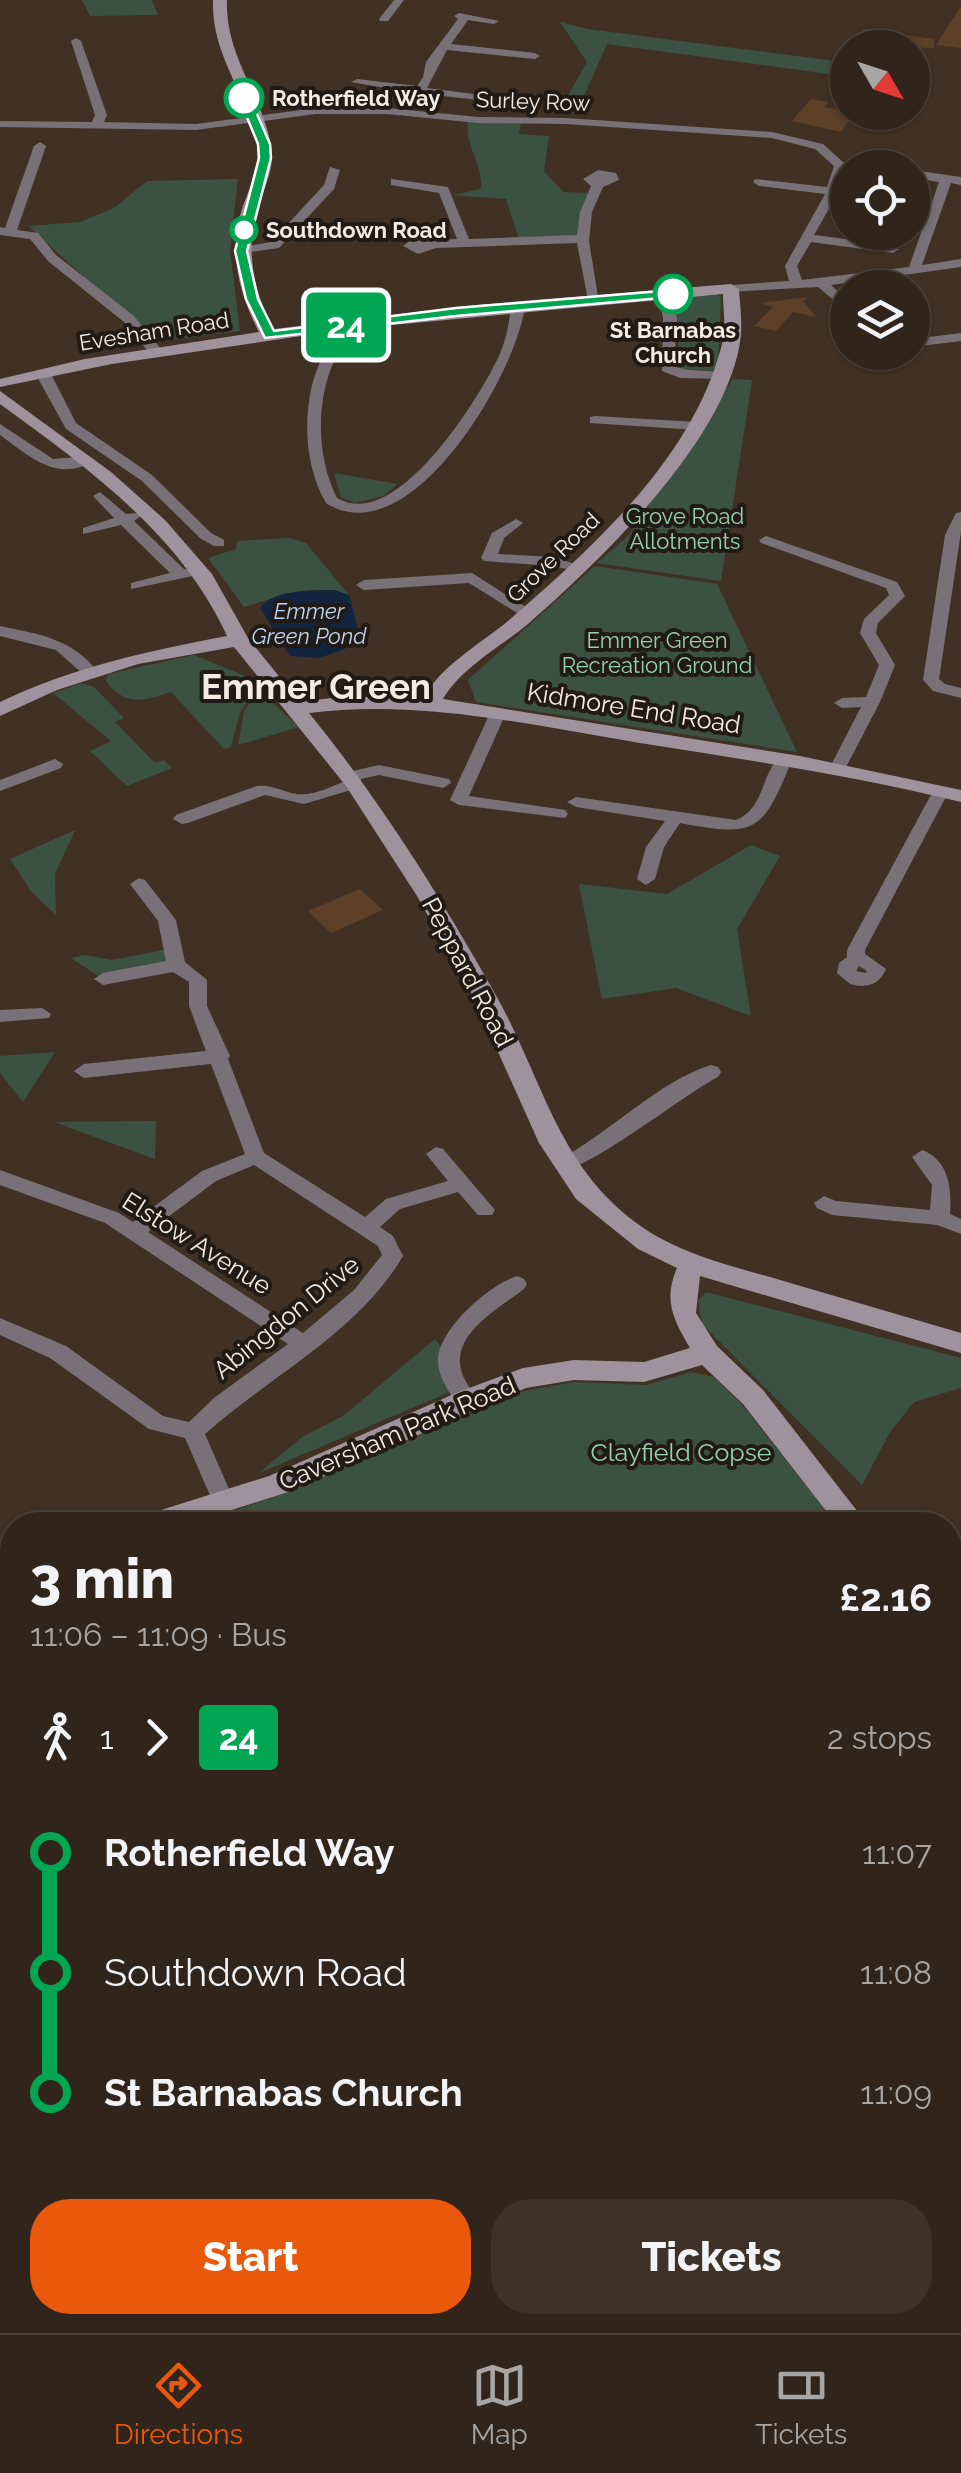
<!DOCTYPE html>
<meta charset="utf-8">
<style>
body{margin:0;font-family:Raleway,sans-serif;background:#3d3128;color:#f1f3f6;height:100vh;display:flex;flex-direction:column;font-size:38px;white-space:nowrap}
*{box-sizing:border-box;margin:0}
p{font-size:32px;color:#a8a5a3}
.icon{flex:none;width:55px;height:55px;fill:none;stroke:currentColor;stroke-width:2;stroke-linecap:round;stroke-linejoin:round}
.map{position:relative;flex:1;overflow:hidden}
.panel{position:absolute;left:0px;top:1512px;width:962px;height:822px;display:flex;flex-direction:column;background:#31251b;border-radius:40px 40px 0 0;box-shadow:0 2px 8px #0004,0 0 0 2px #4c423a}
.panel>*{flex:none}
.badge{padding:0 20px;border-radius:8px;font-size:35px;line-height:65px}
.needle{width:65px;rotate:129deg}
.buttons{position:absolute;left:830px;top:30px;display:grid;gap:20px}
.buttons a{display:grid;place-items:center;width:100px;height:100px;border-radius:50%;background:#31251b;box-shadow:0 2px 8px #0004,0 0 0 2px #4c423a;font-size:50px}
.map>.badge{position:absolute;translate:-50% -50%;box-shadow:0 0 0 5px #fff}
.legs{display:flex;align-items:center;gap:15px;height:110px;padding:0 30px;font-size:32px}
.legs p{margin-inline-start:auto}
.overview{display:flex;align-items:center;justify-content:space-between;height:170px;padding:0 30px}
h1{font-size:55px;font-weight:800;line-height:75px}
.cta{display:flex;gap:20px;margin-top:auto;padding:20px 30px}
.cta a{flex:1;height:115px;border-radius:40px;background:#ea580c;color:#fff;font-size:40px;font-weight:800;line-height:115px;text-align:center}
.cta a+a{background:#3d3128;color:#f1f3f6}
ul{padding:0 30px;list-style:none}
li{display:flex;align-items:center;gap:35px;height:120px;font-size:38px}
li i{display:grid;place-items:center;width:15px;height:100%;margin:0 12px;background:currentColor}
li i::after{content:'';width:25px;height:25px;margin:-12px;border:8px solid;border-radius:50%;background:#31251b}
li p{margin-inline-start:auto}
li:first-child i{background:linear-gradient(#0000 50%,currentColor 0)}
li:last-child i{background:linear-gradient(currentColor 50%,#0000 0)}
.menu{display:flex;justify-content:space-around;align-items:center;height:140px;border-top:2px solid #4c423a;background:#31251b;font-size:28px;color:#a8a5a3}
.menu a{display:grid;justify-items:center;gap:5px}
.menu .selected{color:#ea580c}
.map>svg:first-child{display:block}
.green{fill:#3b5243}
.water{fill:#11253e}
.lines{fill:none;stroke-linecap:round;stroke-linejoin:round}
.stream{stroke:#11253e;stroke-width:6}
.building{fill:#5c4028}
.street{fill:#797177;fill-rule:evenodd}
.secondary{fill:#9f929c;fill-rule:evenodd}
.line-1{fill:#00a651;stroke:#fff;stroke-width:2.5}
.stop-1-dot{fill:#fff;stroke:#00a651;stroke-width:5}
.labels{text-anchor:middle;stroke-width:8;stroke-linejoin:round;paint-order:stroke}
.far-stop-label{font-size:22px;font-weight:bold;fill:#f6ebe3;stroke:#221b15;text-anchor:start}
.far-street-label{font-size:22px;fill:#f6ebe3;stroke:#221b15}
.far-park-label{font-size:22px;fill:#94d2ab;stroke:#221b15}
.far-water-label{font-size:22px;font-style:italic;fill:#bdd6f5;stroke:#221b15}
.street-label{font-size:25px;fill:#f6ebe3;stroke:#221b15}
.park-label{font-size:25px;fill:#94d2ab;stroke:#221b15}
.district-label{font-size:35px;font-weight:bold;fill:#f6ebe3;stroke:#221b15}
</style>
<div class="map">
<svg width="961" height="2333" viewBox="0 0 961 2333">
<rect width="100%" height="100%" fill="#413124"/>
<g class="green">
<polygon points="82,0 152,0 158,15 90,16"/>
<polygon points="560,22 587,29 843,62 837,75 607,44 576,114 561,108 587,62"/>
<path d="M468 122 521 123 519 134 549 136 544 171 563 192 593 193 582 239H519L506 199 452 195 481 189C483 163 465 148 468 122Z"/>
<polygon points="238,179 230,251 240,331 156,342 28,226 80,222 114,208 147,181"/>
<polygon points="715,294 721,297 718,371 681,369 674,297"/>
<polygon points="733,379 752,380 721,581 597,563 628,536"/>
<polygon points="334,473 398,484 383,496 355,503 341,497"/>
<path d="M289 538 306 543 349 595C315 582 278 597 244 607L208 558 236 549 237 541Z"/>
<polygon points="595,566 717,584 797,752 476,702 468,680"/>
<path d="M194 655 243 675 257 687 240 712 231 747 224 749 171 692C144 701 125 707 106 681L108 674Z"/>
<polygon points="81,683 94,687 124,718 115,722 155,763 164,760 172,768 127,786 90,751 111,741 53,693"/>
<polygon points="259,690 299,727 238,745 244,711"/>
<polygon points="75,830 55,874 56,915 31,891 10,859"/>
<polygon points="751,845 780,856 737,929 751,1016 676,988 602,999 579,884 667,894"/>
<polygon points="173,948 176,965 103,979 71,958 85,955 112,960"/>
<polygon points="55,1052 23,1102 0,1073 0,1056"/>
<polygon points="156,1121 155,1159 54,1122"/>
<polygon points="706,1292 961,1358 961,1388 914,1402 890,1432 862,1485 702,1324 698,1301"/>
<polygon points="435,1339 448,1356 457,1389 259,1473 302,1437 343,1416"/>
<polygon points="691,1372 714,1377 740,1402 837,1525 193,1525 282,1494 524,1391 575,1382 646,1385"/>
<polygon points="12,1564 12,2322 950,2322 950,1709 961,1732 961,2333 0,2333 0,1566"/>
</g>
<path class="water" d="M335 590 349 595 358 629 345 649 319 658 290 656 260 608C275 588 313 591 335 590Z"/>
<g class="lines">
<polyline class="stream" points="950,1702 961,1725"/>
</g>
<g class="building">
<polygon points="961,6 961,48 936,45"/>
<polygon points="864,29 934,39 934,48 853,46"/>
<polygon points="811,99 829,102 824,107 854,112 841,132 792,121"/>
<polygon points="807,297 803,301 816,317 793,312 776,331 754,326 773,307 760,303"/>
<polygon points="360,889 383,910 331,933 308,911"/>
</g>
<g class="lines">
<g class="street">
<polygon points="394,0 404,0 388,21 380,21 379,19"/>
<polygon points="459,13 499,21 494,24 468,20 451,44 535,53 540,56 535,59 447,50 427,88 505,98 509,99 509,103 423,94 414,102 408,99 413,93 351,82 357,79 417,86 423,77 426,62 458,19 454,16"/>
<polygon points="76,38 81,41 107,115 104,122 196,124 316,108 387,108 478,117 566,118 772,132 823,144 843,162 879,165 845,169 839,191 814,235 893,245 899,249 893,253 811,242 797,266 802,280 909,267 939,182 912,178 912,170 961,177 961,185 951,183 922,265 961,259 961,267 831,285 848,301 848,312 818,287 726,292 726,286 731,285 789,281 785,266 825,194 759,186 753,182 755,179 827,187 834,166 815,149 772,138 566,124 478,123 387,114 316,114 196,130 0,127 0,121 92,122 95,115 71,41"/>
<polygon points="40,142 46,146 17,230 38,233 56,255 134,316 161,349 161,355 151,355 124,322 48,261 30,239 0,235 0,227 5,228 34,146"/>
<polygon points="330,167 340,170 334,189 279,248 237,254 237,248 271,242 324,185"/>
<polygon points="598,170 616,173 619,180 603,187 592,212 589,241 599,303 588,300 577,243 436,248 418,254 403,246 416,236 434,240 457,239 439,193 391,185 391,179 448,187 469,239 577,235 580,212 591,186 583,179"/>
<path d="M658 291 669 294 677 318 674 366C691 374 713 367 728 376L726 379 680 378 662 371 663 318Z"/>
<path d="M518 302 525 306C517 373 410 557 326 503 306 468 303 424 312 385 318 364 328 345 331 324H341L343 333C342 347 335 358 330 371 316 411 318 460 337 498 395 533 477 402 498 358 506 341 509 324 511 306Z"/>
<polygon points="961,333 961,341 912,347 912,339"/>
<polygon points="37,370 47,370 52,376 76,423 152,475 211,533 224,540 224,546 214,546 201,539 142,481 66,429 35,373"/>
<polygon points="595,416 697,422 704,426 697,430 590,423 590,417"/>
<path d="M0 424 53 459 88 456 95 460C58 484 29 456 0 435Z"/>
<polygon points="100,492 126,514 139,513 141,516 134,521 184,569 193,570 193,576 131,589 131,583 170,573 121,525 83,534 83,528 114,518 93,496"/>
<polygon points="961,512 961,532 939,679 945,684 961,688 961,698 933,691 923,680 945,535 956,513"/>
<polygon points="516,519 523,523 504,538 498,554 554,557 581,566 581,572 553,566 484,561 481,558 492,533"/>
<polygon points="766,536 897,582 905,596 878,623 876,633 895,665 880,702 843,773 837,774 829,769 861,707 842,708 834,703 842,698 866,697 879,665 860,633 864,619 889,595 886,588 761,543 759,540"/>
<polygon points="472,573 535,613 532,616 522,616 469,583 364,590 356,585 364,580"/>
<path d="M0 626C39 634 73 639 98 672L90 677 84 675 56 650 0 636Z"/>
<polygon points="498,708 506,713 469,796 559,809 565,810 568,814 565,818 459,805 450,800 490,713"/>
<path d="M784 755 792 760C763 831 757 838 680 823L664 847 655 879 646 885 637 879 646 847 665 821 576 807 567 802 576 797 736 820C767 808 761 766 784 755Z"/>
<polygon points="55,759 63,764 61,768 0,791 0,780"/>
<path d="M379 765 449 779 451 783 443 788 379 775 361 779V787L304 804 265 795 188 823 182 824 173 819 176 815 257 786C272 784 283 792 297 794 314 796 330 787 345 781L342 777 344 773Z"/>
<path d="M941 786 949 791 865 950V954L886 969C880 984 867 989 850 984L837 973 839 963 847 957V950L933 791ZM859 966 867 971 866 973 856 971Z"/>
<path d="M139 878 145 880 176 920 185 962 207 980V1006L230 1056 228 1059 264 1153 365 1217 386 1199 448 1181 426 1154 436 1147 443 1149 495 1210 492 1215H478L458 1192 400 1209 380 1227 393 1236 403 1256C359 1332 270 1376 205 1434L235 1503 232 1509 224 1512 216 1509 185 1438 149 1429 50 1358 0 1335V1318L66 1346 163 1416 189 1422 214 1398 288 1344 105 1223 0 1185V1170L119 1213 133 1222 202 1171 245 1154 211 1064 84 1078 74 1071 84 1064 206 1051 189 1006V982L173 972 103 985 94 979 103 973 166 961 158 921 130 884ZM254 1165 378 1246 382 1255 354 1290 303 1333 148 1232 216 1181Z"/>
<polygon points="42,1008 51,1014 49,1018 0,1022 0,1010"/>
<path d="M711 1065 718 1067 721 1072 718 1077C687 1092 582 1176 558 1170L555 1165 558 1160C609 1134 657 1082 711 1065Z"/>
<path d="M922 1150C949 1160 952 1189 950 1214L961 1219V1234L937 1225 832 1215 817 1208 814 1203 824 1196 836 1201 930 1210 932 1185 912 1157Z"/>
<path d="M517 1276 524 1279 527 1284 524 1289C501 1307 457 1330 460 1364 461 1378 471 1388 477 1400L474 1406H458C450 1393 439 1379 438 1362 437 1330 489 1285 517 1276Z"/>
<polygon points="961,1593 961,1613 950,1616 950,1596"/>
</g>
<g class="secondary">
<path d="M213 0H227C225 55 261 93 271 145 276 168 263 189 257 211 245 252 254 293 274 329L476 305 731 284 739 289C740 304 742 320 741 335 730 437 602 559 528 624 500 647 461 668 443 699L800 756 961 790V802C855 776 748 760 640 743 530 725 421 699 309 713 380 800 438 893 493 990 546 1082 558 1179 658 1237 698 1259 743 1269 787 1282 845 1299 903 1316 961 1333V1353L700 1276 696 1313 717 1346 763 1390 868 1525H837L743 1404 702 1365 644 1382 574 1380 526 1388 288 1492 185 1525H135L139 1517 269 1476 456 1393 523 1368 574 1360 644 1362 690 1348C673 1319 663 1300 677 1268L638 1249 576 1199 539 1143 473 996 417 896 346 786 234 647 138 664 57 690 0 716V702C73 667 148 651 227 636 181 535 88 468 0 404V391L111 472 165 520 212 574 248 638 300 702 339 697H424C443 664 479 645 508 621 594 546 696 456 723 340 726 326 723 309 723 294L349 329 112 364 0 387V379L85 359 259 332C238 292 228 249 243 206 250 186 260 167 257 146 248 94 211 56 213 0Z"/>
<polygon points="12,1541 12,1565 0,1567 0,1543"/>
<polygon points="950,1664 961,1668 961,1710 950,1706"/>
</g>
</g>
<polygon class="line-1" points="244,94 250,98 270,144 271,158 247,251 258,299 274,331 456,308 673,290 679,294 673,297 456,316 265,338 246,299 235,251 259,158 258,144 239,98"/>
<g class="stop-1-dot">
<circle cx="244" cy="98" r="18"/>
<circle cx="244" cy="230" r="12"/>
<circle cx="673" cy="294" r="18"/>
</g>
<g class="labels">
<g class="far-stop-label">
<text x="272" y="106">Rotherfield Way</text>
<text x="266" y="238">Southdown Road</text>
<text x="673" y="338" text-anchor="middle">St Barnabas<tspan x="673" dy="25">Church</tspan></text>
</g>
<g class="far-street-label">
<text transform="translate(533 101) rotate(2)" y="8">Surley Row</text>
<text transform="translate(154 331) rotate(-9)" y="8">Evesham Road</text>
<text transform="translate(553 557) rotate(-44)" y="8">Grove Road</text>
</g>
<g class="far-park-label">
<text x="685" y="524">Grove Road<tspan x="685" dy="25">Allotments</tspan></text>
<text x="657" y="648">Emmer Green<tspan x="657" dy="25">Recreation Ground</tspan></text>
</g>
<g class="far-water-label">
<text x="309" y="619">Emmer<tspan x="309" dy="25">Green Pond</tspan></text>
</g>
<g class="street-label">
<text transform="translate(634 708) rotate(9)" y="9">Kidmore End Road</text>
<text transform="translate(468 972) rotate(62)" y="9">Peppard Road</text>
<text transform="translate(197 1243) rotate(32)" y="9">Elstow Avenue</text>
<text transform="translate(286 1317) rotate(-39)" y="9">Abingdon Drive</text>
<text transform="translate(397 1433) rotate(-23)" y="9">Caversham Park Road</text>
</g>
<g class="park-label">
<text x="681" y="1461">Clayfield Copse</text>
</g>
<g class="district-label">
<text x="316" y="699">Emmer Green</text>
</g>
</g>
</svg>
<div class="buttons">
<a><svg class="needle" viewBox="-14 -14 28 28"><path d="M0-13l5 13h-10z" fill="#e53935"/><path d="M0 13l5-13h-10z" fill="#a8a5a3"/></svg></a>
<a><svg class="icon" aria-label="locate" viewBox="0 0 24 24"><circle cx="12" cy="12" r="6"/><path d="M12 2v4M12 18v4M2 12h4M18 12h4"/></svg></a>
<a><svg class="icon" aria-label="layers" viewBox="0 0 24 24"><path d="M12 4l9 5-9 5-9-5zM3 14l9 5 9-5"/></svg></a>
</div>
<b class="badge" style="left:346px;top:325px;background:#00a651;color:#fff">24</b>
<section class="panel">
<div class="overview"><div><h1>3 min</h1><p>11:06 – 11:09 · Bus</p></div><b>£2.16</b></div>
<div class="legs"><svg class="icon" aria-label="walk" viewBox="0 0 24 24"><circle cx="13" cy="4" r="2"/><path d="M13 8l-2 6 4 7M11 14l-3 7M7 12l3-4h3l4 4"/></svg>1<svg class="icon" aria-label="forward" viewBox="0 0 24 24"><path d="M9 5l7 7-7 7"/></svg><b class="badge" style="background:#00a651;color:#fff">24</b><p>2 stops</p></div>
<ul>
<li><i style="color:#00a651"></i><b>Rotherfield Way</b><p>11:07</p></li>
<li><i style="color:#00a651"></i><span>Southdown Road</span><p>11:08</p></li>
<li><i style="color:#00a651"></i><b>St Barnabas Church</b><p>11:09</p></li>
</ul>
<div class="cta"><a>Start</a><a>Tickets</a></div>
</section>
</div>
<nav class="menu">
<a class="selected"><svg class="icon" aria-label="directions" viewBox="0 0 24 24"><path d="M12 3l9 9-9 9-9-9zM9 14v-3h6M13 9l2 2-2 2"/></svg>Directions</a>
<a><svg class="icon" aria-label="map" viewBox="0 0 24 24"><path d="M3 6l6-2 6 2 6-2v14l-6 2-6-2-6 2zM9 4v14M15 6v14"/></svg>Map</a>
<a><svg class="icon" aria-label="tickets" viewBox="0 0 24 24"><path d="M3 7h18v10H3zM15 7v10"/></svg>Tickets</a>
</nav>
